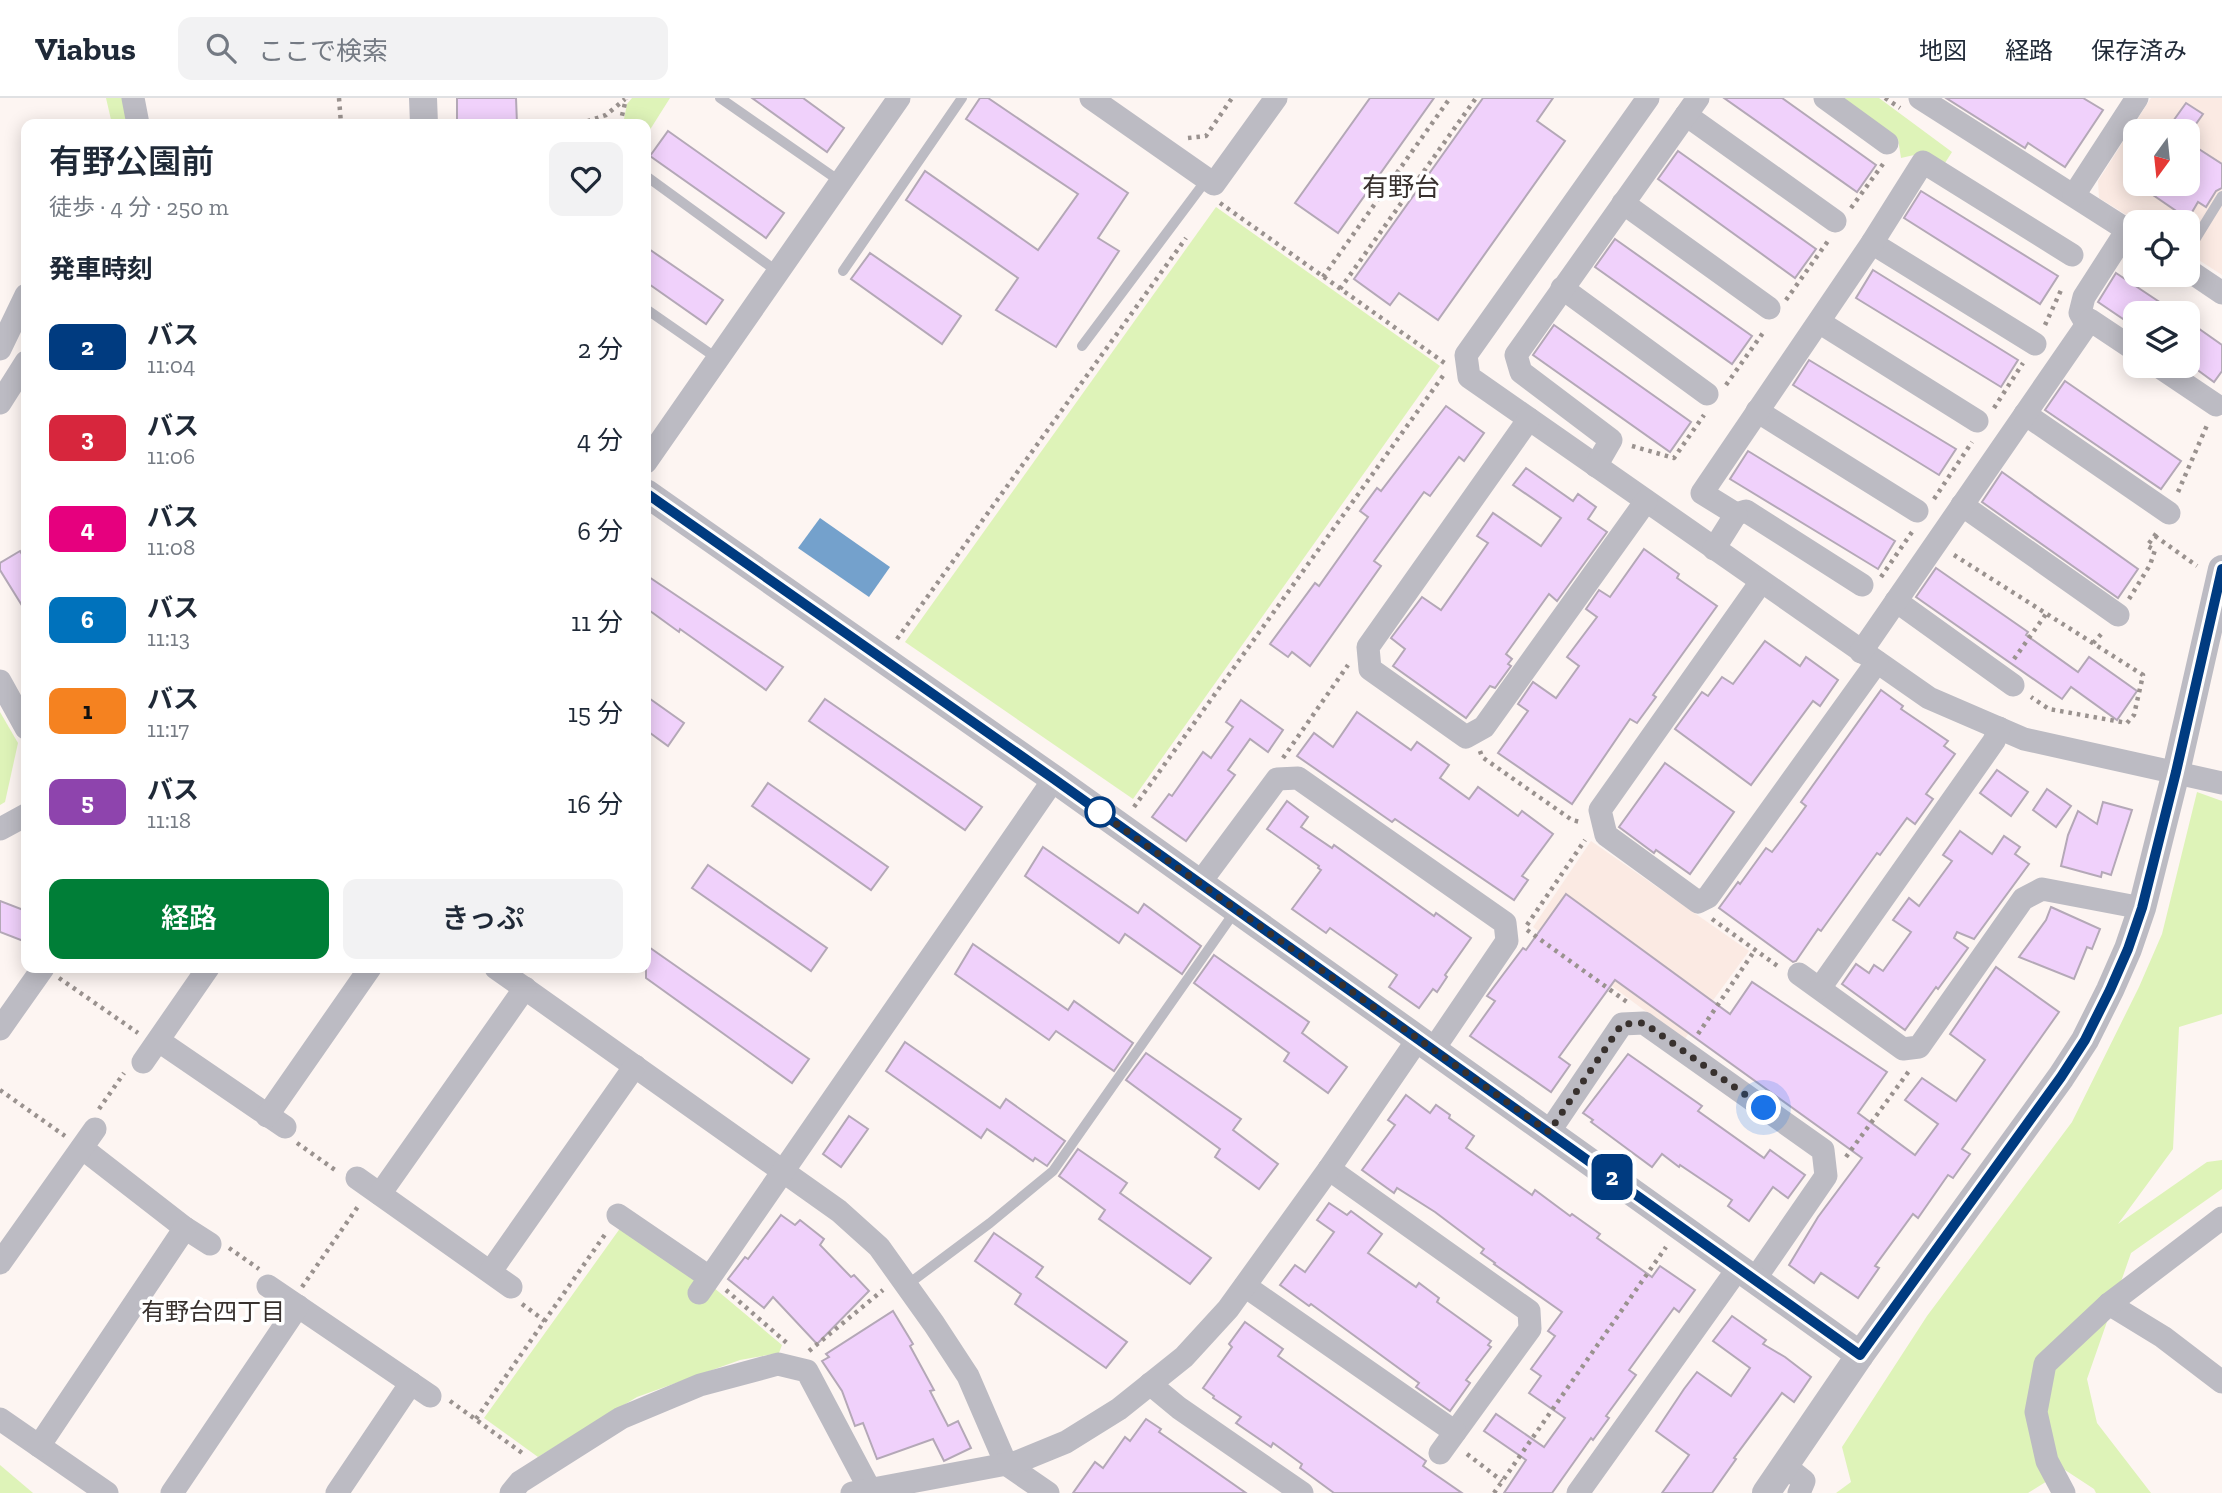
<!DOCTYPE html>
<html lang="ja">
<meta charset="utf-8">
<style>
body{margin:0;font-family:"Zilla Slab","Noto Sans JP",serif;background:#f2f2f3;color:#1f2937;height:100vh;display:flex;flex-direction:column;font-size:26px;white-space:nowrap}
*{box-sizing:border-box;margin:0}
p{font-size:23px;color:#747a83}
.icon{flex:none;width:38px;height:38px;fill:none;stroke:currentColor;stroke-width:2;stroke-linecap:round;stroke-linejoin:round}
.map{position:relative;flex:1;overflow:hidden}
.sheet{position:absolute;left:21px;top:21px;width:630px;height:854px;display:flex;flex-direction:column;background:#fff;border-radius:14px;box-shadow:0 4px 18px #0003}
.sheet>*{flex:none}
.badge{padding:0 14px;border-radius:10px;font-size:24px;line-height:46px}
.needle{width:46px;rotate:195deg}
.fabs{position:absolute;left:2123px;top:21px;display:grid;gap:14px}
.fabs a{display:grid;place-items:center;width:77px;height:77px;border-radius:14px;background:#fff;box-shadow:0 4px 18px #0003;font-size:35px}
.you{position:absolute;width:35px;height:35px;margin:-18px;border:5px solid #fff;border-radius:50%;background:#1a73e8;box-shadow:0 0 0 10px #1a73e833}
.map>.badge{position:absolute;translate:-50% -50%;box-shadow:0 0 0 4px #fff}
h2{padding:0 28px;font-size:26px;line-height:63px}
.round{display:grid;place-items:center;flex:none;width:74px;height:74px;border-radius:14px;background:#f2f2f3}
.head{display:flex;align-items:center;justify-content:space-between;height:119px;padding:0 28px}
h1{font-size:33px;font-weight:600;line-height:52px}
.button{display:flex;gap:14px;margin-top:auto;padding:14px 28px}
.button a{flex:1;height:80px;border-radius:14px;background:#007e37;color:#fff;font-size:28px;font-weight:600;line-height:80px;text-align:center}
.button a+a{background:#f2f2f3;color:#1f2937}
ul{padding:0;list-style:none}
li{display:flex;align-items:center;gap:21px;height:91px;padding:0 28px}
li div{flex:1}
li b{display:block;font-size:26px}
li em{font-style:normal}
li .badge{min-width:77px;font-weight:700;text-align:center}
header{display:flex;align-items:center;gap:42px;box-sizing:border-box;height:98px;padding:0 35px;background:#fff;border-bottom:2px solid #e0e1e3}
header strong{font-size:33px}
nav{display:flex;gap:38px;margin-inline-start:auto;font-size:24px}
.search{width:490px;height:63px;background:#f2f2f3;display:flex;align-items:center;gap:18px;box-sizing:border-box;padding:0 24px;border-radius:14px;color:#747a83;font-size:26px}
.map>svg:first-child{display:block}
.built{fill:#fbeae3;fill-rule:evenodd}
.green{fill:#def3b8}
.water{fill:#74a1cc}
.building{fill:#f0d1fb;stroke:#b4a8b7;stroke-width:2}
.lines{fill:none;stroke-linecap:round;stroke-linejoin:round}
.path{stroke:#9a928f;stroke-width:4.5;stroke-dasharray:3.5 5;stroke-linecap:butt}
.service{stroke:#bcbbc3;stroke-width:10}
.minor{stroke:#bcbbc3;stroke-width:23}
.tertiary{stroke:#bcbbc3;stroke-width:28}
.line-casing{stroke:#fff;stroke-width:16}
.line{stroke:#003b80;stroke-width:10}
.walk{stroke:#38312e;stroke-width:7;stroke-dasharray:0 12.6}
.stop-dot{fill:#fff;stroke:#003b80;stroke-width:3.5}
.labels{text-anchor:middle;stroke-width:7;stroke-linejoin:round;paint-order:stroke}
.neighbourhood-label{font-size:24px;fill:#38312e;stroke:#fff}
.quarter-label{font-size:26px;fill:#38312e;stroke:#fff}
</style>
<header>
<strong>Viabus</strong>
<div class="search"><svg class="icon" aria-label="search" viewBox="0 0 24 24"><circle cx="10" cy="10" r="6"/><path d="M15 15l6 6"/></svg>ここで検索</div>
<nav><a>地図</a><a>経路</a><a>保存済み</a></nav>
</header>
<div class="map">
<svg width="2222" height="1395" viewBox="0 0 2222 1395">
<rect width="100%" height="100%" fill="#fdf5f2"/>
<g class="built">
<path d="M2151 0H2222V177L2188 155V124H2138L2099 100 2098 83ZM2135 33H2188V86H2135Z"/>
<polygon points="1591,743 1749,853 1684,942 1533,829"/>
</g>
<g class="green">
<polygon points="106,0 123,0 128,26 112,26"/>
<polygon points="632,0 670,0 646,38 646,26 623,26 627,6"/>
<polygon points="1835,0 1879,0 1952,54 1943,68 1923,55 1901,60 1898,41"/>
<polygon points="1216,109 1440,268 1133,701 905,544"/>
<polygon points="0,614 18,645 5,704 0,707"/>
<polygon points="2197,694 2222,703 2222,916 2179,929 2173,1051 2118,1126 2207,1064 2222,1062 2222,1091 2131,1155 2087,1281 2097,1325 2151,1395 2096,1395 2094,1391 2065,1372 2028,1395 1836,1395 1851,1384 1842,1349 1927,1218 2072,1024 2139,889 2162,836"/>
<polygon points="621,1129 713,1189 782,1247 779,1255 740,1262 637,1299 538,1359 484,1320"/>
<polygon points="0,1367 33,1395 0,1395"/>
</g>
<polygon class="water" points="820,420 890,469 869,499 798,450"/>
<g class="building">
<polygon points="457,0 516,0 517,26 479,26 479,23 457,23"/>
<polygon points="752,0 803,0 844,30 827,54"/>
<polygon points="980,0 988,0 1128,95 1098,140 1119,153 1056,249 996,212 1018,180 906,102 925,73 1038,152 1078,96 966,21"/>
<polygon points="1370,0 1434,0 1338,135 1295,105"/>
<polygon points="1483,0 1553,0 1537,23 1565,43 1438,222 1399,195 1390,207 1354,181"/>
<polygon points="1724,0 1782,0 1876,67 1857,94"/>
<polygon points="1946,0 2083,0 2103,12 2065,69 2028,45 2025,50"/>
<polygon points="2186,5 2203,16 2191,33 2166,33"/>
<polygon points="668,33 784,115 766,140 650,58"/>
<polygon points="2188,44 2222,66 2222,90 2216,93 2206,109 2198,104 2188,121 2137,86 2188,86"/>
<polygon points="1678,53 1816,151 1795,180 1658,81"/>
<polygon points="1921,93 2058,178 2040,206 1904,120"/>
<polygon points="1615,141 1752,238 1732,266 1595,169"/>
<polygon points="646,149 723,202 706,226 646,184"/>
<polygon points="870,155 961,218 942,246 851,181"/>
<polygon points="1873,172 2018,262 2001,289 1856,200"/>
<polygon points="2116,175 2176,215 2135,215 2135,229 2098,204"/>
<polygon points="2188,223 2222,247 2222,273 2214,284 2188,265"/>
<polygon points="1554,227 1691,324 1670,354 1533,257"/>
<polygon points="1809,262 1956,351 1939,377 1793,287"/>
<polygon points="2065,283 2181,363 2161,391 2045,312"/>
<polygon points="1446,308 1484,335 1464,363 1459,359 1430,398 1424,394 1374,463 1381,468 1310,568 1292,554 1288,559 1270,546 1315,485 1319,488 1368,419 1360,413 1377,390 1381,393"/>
<polygon points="1748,353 1895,443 1878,471 1730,381"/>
<polygon points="1526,370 1573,403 1578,396 1596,409 1588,421 1607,434 1557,503 1549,496 1506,556 1512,561 1508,566 1511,568 1495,590 1490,588 1466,620 1393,568 1405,551 1391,540 1422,499 1441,512 1488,445 1477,438 1493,415 1541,448 1561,420 1513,387"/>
<polygon points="2002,374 2138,471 2118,500 1982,404"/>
<polygon points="1644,451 1679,476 1677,480 1717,508 1653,597 1656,599 1637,625 1630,621 1572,706 1498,655 1528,613 1518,606 1533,584 1556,600 1579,568 1567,559 1597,519 1586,511 1599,492 1610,499"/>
<polygon points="20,453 26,463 26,514 0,472 0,465"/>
<polygon points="1936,470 2028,534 2026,537 2078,574 2089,559 2137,593 2117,622 2071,589 2062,601 1916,499"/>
<polygon points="646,477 783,569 766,592 680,531 679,534 646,510"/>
<polygon points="1765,543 1800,568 1806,559 1838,582 1820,608 1813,603 1751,687 1675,631 1702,594 1708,598 1722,579 1733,586"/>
<polygon points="1881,592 1903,608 1901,611 1948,643 1944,648 1955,656 1926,696 1933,701 1915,726 1907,720 1880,757 1877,755 1821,833 1818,831 1796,863 1793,864 1719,810 1738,784 1740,786 1766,750 1772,754 1782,741 1806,708 1801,704"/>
<polygon points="646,598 684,625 668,648 646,632"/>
<polygon points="825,601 982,709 965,732 809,623"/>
<polygon points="1241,602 1283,632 1268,654 1250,641 1228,672 1235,677 1186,743 1152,719 1169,696 1172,698 1203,654 1211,660 1233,629 1226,624"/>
<polygon points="1357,614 1411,652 1417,644 1449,667 1440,680 1469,701 1478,689 1518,718 1522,713 1553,736 1522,778 1528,782 1514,802 1395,721 1392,724 1297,658 1314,635 1333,649"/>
<polygon points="1665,665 1734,714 1690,776 1656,752 1654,755 1619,729"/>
<polygon points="1997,672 2028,694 2011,718 1980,695"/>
<polygon points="768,685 888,769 871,792 752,708"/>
<polygon points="2047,691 2071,708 2056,729 2033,712"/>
<polygon points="1287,703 1308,719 1301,729 1332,750 1334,747 1434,818 1436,815 1471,840 1445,877 1447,879 1437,894 1433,891 1419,910 1389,889 1397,877 1330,830 1326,835 1292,811 1321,772 1318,770 1319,768 1267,731"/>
<polygon points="2103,704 2132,712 2111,777 2102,774 2101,779 2061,768 2068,737 2078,713 2097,726"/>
<polygon points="1960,733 1992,756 2004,738 2020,749 2015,756 2029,766 1974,841 1957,834 1954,840 1968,850 1938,891 1936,889 1905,932 1842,886 1856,866 1869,875 1874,867 1883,873 1911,834 1893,822 1909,800 1919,808 1952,763 1943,757"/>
<polygon points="1043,749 1138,815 1144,806 1201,848 1182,876 1125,836 1119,845 1025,778"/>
<polygon points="708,767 827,850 811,873 692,790"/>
<polygon points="1566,796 1730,916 1752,884 1887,974 1858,1015 1915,1057 1938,1026 1905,1002 1922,980 1956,1003 1985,962 1950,936 1996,869 2059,914 1962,1051 1970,1056 1953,1080 1948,1077 1918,1120 1913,1116 1875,1168 1879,1170 1858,1200 1821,1175 1814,1185 1789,1167 1818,1119 1862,1060 1615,882 1559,959 1570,967 1551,994 1470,938 1495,903 1487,898 1523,850 1526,852"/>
<polygon points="0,803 26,813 26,844 0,834"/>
<polygon points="2051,809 2100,831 2092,851 2087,849 2074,881 2019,859 2046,822"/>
<polygon points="973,846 1068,912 1074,903 1133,945 1114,973 1056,933 1049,942 955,876"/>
<polygon points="646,847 809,961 792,985 646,880"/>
<polygon points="1214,857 1309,924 1302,935 1347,969 1328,995 1284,963 1289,955 1194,885"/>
<polygon points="905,944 1000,1010 1006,1001 1065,1043 1047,1068 1035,1060 1033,1063 987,1031 981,1040 886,973"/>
<polygon points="1146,955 1241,1021 1233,1032 1278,1066 1259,1091 1215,1059 1220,1051 1126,982"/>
<polygon points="1628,956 1702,1008 1698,1013 1764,1060 1770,1052 1805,1077 1788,1100 1773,1089 1749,1123 1728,1108 1732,1102 1680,1067 1679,1069 1662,1056 1652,1069 1591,1024 1593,1022 1583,1015"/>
<polygon points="1406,997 1430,1015 1436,1007 1450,1017 1449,1020 1474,1038 1466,1050 1532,1097 1535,1092 1570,1118 1572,1116 1600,1136 1597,1140 1652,1179 1660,1168 1695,1192 1679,1214 1674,1210 1629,1272 1636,1277 1606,1318 1609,1320 1593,1342 1591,1340 1552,1395 1504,1395 1526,1362 1484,1333 1496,1316 1544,1349 1565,1320 1529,1295 1541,1278 1531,1271 1555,1238 1548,1233 1562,1214 1494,1166 1495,1165 1481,1155 1484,1151 1435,1114 1397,1090 1394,1095 1362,1072 1395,1027 1388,1022"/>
<polygon points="849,1018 868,1031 841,1069 823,1056"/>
<polygon points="1078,1051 1127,1085 1120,1095 1211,1160 1190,1186 1099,1121 1105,1112 1059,1078"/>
<polygon points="1329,1105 1347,1117 1351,1113 1382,1136 1368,1155 1416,1189 1419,1185 1439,1200 1437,1204 1491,1243 1488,1247 1491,1249 1466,1282 1470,1285 1450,1313 1416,1289 1419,1285 1311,1206 1309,1208 1280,1187 1295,1167 1305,1174 1334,1134 1317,1122"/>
<polygon points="781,1117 795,1127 800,1122 824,1141 820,1147 851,1179 854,1177 869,1193 817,1246 773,1199 764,1210 728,1181 745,1159 748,1161"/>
<polygon points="994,1135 1043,1169 1036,1179 1127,1244 1106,1270 1015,1206 1021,1196 975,1163"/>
<polygon points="893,1213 913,1246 910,1248 934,1292 930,1293 948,1328 958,1323 971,1350 944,1363 933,1341 877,1361 863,1325 855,1328 842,1293 822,1263 829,1259 826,1256"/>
<polygon points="1732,1218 1766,1242 1763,1246 1785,1259 1811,1279 1794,1304 1782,1295 1734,1360 1736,1361 1712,1395 1662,1395 1689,1357 1656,1333 1684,1291 1697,1274 1731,1298 1750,1270 1713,1243"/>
<polygon points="1245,1224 1283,1251 1278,1258 1426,1363 1423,1368 1462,1395 1334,1395 1300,1370 1302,1366 1273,1345 1271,1349 1236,1325 1241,1319 1213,1300 1214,1298 1203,1290 1232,1249 1229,1246"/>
<polygon points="1146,1321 1161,1331 1159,1334 1246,1395 1073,1395 1095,1364 1103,1370 1125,1339 1130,1343"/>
</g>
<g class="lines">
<g class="path">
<polyline points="339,0 341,26"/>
<polyline points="1885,0 1900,10"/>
<polyline points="579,26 606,17 625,1"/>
<polyline points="620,26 626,1"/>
<polyline points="1188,40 1206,38 1232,0"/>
<polyline points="1220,105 1446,266"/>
<polyline points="1851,110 1883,66"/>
<polyline points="1323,179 1450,0"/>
<polyline points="1340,191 1476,0"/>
<polyline points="1786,202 1828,143"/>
<polyline points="2045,227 2062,190"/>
<polyline points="1726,287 1765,232"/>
<polyline points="1994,310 2023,265"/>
<polyline points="1632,348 1674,360 1704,317"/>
<polyline points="2178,394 2208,325"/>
<polyline points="1934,401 1972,344"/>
<polyline points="2155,438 2197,468"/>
<polyline points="1954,457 2143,577 2134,617 2127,625 2049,611 2031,599"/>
<polyline points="1881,479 1912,434"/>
<polyline points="2129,501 2150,467 2155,452 2147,448 2158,433"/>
<polyline points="897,541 1186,140"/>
<polyline points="2093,545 2104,533"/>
<polyline points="2014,561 2046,516"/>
<polyline points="1480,653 1482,659 1572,722 1580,724"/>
<polyline points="1283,660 1348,567"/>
<polyline points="1134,709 1445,275"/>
<polyline points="1712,821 1779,869"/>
<polyline points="1527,827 1585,742"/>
<polyline points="1527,832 1627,904"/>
<polyline points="59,880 138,935"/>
<polyline points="1698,936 1755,852"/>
<polyline points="0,992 65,1038"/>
<polyline points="99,1011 124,975"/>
<polyline points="297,1045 338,1074"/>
<polyline points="1846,1059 1909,973"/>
<polyline points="229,1150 259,1171"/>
<polyline points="302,1189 359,1107"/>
<polyline points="726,1192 788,1246"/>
<polyline points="522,1206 545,1223"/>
<polyline points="809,1253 883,1192"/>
<polyline points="450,1303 525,1357"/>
<polyline points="476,1321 606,1135"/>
<polyline points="1467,1356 1502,1383"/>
<polyline points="1494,1395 1666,1149"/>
</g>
<g class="service">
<polyline points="720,0 841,84"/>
<polyline points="646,78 778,174"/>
<polyline points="2188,153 2222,98"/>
<polyline points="843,173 962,0"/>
<polyline points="646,211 718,261"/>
<polyline points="1082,248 1207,81"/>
<polyline points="907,1187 990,1125 1053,1073 1236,812"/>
</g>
<g class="minor">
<polyline points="133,0 138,26"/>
<polyline points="1091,0 1214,86 1276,0"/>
<polyline points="1648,0 1466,257 1469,279 1929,600 2024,641 2222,685"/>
<polyline points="1825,0 1887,45"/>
<polyline points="1920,0 2135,137"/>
<polyline points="1686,17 1835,123"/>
<polyline points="2074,97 2137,0"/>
<polyline points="1623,105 1769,210"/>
<polyline points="1872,145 2035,246"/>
<polyline points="2188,172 2222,195"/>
<polyline points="1562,190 1707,296"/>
<polyline points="1819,224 1977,323"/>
<polyline points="2087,227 2080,215 2084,199 2127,132"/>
<polyline points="0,251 26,197"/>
<polyline points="2158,268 2216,307"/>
<polyline points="0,305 26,264"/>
<polyline points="1757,313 1917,413"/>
<polyline points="2025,316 2169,415"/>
<polyline points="1529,321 1368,549 1370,571 1466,639 1484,629 1646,403"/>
<polyline points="646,364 899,0"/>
<polyline points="1596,368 1611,342 1521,274 1516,257 1698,0"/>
<polyline points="1962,407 2118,517"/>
<polyline points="1736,416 1746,413 1862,487"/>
<polyline points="1714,451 1736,416 1702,395 1872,145 1923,64 2072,157"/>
<polyline points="1761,484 1600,712 1606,737 1698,804 1708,799 1877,564"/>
<polyline points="1896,503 2013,587"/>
<polyline points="1861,554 2090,222 2135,252"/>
<polyline points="0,583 26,630"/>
<polyline points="0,731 26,717"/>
<polyline points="1199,786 1277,681 1298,680 1505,825 1507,843 1433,952"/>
<polyline points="496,870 839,1113 879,1149 934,1226 968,1278 1006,1366 1048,1395"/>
<polyline points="1799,876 1903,951 1919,949 2023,801 2042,791 2142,810"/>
<polyline points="1820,890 1994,643 1999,630"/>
<polyline points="0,931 43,870"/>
<polyline points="159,943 285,1029"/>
<polyline points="143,964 208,870"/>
<polyline points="267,1018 370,870"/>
<polyline points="1549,1034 1622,926 1644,925 1823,1052 1826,1078 1755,1181"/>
<polyline points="82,1050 185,1130 210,1146"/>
<polyline points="1329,1071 1529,1213 1530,1231 1440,1355"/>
<polyline points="357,1080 511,1189"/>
<polyline points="380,1096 525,890"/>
<polyline points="618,1117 709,1179"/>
<polyline points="0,1165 95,1031"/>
<polyline points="491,1173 635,968"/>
<polyline points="268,1188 430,1298"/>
<polyline points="1245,1188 1455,1334"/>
<polyline points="699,1195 1054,681"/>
<polyline points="2109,1206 2163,1239 2222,1284"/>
<polyline points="1150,1286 1179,1310 1302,1395"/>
<polyline points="0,1321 107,1395"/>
<polyline points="39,1348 185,1130"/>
<polyline points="1785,1368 1804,1383 1799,1395"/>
<polyline points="172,1395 298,1208"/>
<polyline points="337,1395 411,1285"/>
<polyline points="511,1395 520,1384 621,1320 700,1287 778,1266 807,1273 870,1392"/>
<polyline points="852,1395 1017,1364 1066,1344 1119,1311 1184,1259 1228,1211 1329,1071 1418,941"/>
<polyline points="1578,1395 1739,1169"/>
<polyline points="2064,1395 2047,1363 2036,1314 2045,1266 2109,1206 2222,1120"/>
</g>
<g class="tertiary">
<polyline points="423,0 424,26"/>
<polyline points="646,395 1054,681 1860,1257"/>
<polyline points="1766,1395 1860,1257 2061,979 2085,942 2110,892 2128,851 2142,810 2176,674 2222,471"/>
</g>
</g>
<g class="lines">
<g class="line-casing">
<polyline id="line" points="646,395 1054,681 1860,1257 2061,979 2085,942 2110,892 2128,851 2142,810 2176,674 2222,471"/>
</g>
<use href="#line" class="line"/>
<polyline class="walk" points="1100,714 1098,713 1549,1034 1622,926 1644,925 1764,1010"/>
</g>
<circle class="stop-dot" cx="1100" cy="714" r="14"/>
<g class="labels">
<g class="neighbourhood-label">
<text x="213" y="1222">有野台四丁目</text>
</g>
<g class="quarter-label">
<text x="1401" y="98">有野台</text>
</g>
</g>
</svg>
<div class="fabs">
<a><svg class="needle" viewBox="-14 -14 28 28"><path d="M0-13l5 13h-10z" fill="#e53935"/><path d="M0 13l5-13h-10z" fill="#747a83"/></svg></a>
<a><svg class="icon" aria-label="locate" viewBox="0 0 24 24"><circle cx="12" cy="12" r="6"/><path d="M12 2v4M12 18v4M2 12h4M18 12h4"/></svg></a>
<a><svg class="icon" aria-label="layers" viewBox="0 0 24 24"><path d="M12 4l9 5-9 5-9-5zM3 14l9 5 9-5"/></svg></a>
</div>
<div class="you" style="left:1764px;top:1010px"></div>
<b class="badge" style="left:1612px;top:1079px;background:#003b80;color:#fff">2</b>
<section class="sheet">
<div class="head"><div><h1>有野公園前</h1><p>徒歩 · 4 分 · 250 m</p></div><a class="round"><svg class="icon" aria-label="heart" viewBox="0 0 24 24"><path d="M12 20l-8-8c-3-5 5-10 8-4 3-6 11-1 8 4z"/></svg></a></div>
<h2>発車時刻</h2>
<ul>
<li><span class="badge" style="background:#003b80;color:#fff">2</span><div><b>バス</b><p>11:04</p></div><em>2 分</em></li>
<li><span class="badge" style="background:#d7263d;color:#fff">3</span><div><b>バス</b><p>11:06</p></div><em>4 分</em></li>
<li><span class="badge" style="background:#e6007e;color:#fff">4</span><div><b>バス</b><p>11:08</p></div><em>6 分</em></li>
<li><span class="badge" style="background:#0072bc;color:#fff">6</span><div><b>バス</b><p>11:13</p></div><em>11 分</em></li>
<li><span class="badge" style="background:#f58220;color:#111">1</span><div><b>バス</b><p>11:17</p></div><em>15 分</em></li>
<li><span class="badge" style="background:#8e44ad;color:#fff">5</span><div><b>バス</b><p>11:18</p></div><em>16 分</em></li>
</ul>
<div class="button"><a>経路</a><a>きっぷ</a></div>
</section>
</div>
